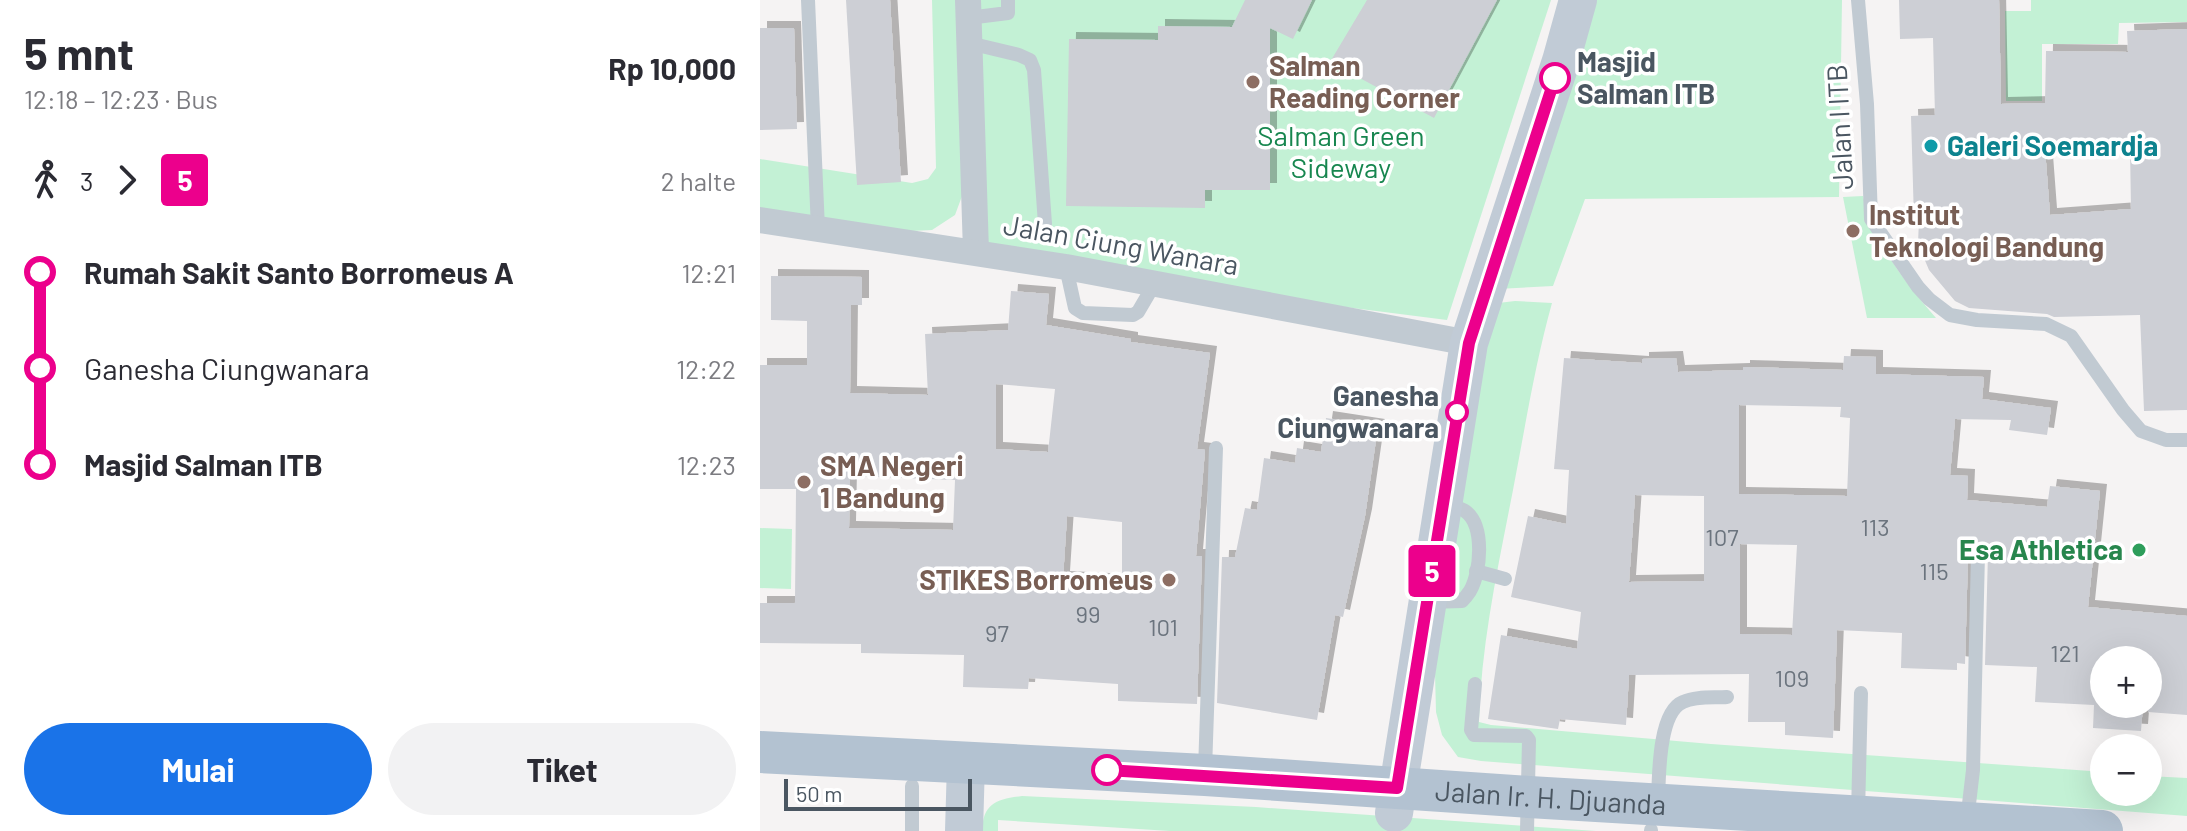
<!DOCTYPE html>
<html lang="id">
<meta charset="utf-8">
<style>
body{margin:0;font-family:Barlow,sans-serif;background:#f2f2f3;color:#2b2b33;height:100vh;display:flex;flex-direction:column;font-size:30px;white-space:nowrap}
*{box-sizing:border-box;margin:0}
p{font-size:26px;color:#7c7c81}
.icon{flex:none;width:44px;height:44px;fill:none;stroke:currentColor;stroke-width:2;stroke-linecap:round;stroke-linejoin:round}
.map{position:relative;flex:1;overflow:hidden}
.drawer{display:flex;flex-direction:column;background:#fff;width:760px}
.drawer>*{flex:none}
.badge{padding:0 16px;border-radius:6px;font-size:28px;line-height:52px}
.controls{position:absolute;left:1330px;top:646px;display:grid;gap:16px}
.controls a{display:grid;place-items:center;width:72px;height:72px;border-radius:50%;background:#fff;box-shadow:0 8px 32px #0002;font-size:40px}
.scale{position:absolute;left:24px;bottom:20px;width:188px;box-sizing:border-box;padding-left:8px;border:4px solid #4a5661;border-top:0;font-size:22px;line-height:28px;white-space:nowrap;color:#4a5661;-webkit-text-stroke:6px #fff;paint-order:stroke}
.map>.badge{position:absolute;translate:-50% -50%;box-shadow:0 0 0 4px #fff}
.legs{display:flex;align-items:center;gap:12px;height:88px;padding:0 24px;font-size:26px}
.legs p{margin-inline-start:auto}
.summary{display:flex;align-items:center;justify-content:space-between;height:136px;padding:0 24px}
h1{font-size:44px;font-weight:700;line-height:60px}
.button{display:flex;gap:16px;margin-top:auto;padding:16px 24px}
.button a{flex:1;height:92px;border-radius:48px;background:#1a73e8;color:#fff;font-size:32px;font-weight:700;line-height:92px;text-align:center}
.button a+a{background:#f2f2f3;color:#2b2b33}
ul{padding:0 24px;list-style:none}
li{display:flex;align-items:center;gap:28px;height:96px;font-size:30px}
li i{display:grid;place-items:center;width:12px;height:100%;margin:0 10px;background:currentColor}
li i::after{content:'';width:20px;height:20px;margin:-10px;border:6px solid;border-radius:50%;background:#fff}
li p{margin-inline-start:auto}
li:first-child i{background:linear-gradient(#0000 50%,currentColor 0)}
li:last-child i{background:linear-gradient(currentColor 50%,#0000 0)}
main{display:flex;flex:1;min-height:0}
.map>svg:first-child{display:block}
.green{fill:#c3f1d5}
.building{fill:#cdcfd5;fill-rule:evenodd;filter:url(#shadow)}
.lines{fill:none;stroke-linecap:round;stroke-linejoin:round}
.lane{stroke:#c1cad2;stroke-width:14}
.street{stroke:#c1cad2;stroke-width:26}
.secondary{stroke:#c1cbd6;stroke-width:38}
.primary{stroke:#b3c2d1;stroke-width:42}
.line-1-casing{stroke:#fff;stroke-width:18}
.line-1{stroke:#ec008c;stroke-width:12}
.stop-1-dot{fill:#fff;stroke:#ec008c;stroke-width:4}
.education-dot{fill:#8d6e63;stroke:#fff;stroke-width:3}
.culture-dot{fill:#0f9aa8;stroke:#fff;stroke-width:3}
.leisure-dot{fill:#2e9e5b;stroke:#fff;stroke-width:3}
.labels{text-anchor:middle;stroke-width:7;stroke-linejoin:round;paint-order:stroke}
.number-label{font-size:24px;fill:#6b747e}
.stop-label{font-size:28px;font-weight:bold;fill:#4a5661;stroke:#fff;text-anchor:start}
.education-label{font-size:28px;font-weight:bold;fill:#785e54;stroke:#fff;text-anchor:start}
.street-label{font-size:28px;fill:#4a5661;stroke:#fff}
.park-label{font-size:28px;fill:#17864f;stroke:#fff}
.culture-label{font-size:28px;font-weight:bold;fill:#0d838f;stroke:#fff;text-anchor:start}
.leisure-label{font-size:28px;font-weight:bold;fill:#27864d;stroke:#fff;text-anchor:end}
</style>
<main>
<section class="drawer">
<div class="summary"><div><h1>5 mnt</h1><p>12:18 – 12:23 · Bus</p></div><b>Rp 10,000</b></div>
<div class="legs"><svg class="icon" aria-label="walk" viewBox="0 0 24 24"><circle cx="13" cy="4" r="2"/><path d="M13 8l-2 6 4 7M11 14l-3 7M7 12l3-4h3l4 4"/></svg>3<svg class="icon" aria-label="forward" viewBox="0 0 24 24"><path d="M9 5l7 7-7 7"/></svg><b class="badge" style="background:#ec008c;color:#fff">5</b><p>2 halte</p></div>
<ul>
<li><i style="color:#ec008c"></i><b>Rumah Sakit Santo Borromeus A</b><p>12:21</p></li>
<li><i style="color:#ec008c"></i><span>Ganesha Ciungwanara</span><p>12:22</p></li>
<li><i style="color:#ec008c"></i><b>Masjid Salman ITB</b><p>12:23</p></li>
</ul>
<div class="button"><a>Mulai</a><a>Tiket</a></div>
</section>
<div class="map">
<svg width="1427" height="831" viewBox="0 0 1427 831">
<defs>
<filter id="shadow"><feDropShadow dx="7" dy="-7" stdDeviation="0" flood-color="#0004"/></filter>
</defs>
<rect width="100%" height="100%" fill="#f5f3f3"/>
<g class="green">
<polygon points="172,0 197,0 205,188 195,215 172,230 151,231 0,208 0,159 152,183 168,179 176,168"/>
<polygon points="208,0 791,0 687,320 395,283 216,252"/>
<polygon points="835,0 1082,0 1079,197 825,199 793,286 737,289"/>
<polygon points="1271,0 1427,0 1427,22 1359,23 1358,44 1282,44 1282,101 1246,101 1245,11 1271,11"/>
<path d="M1103 196C1115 244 1144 281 1176 318H1107L1083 197Z"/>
<path d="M755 301 792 303C775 364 765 428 753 490 738 567 721 644 719 722L731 725 951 744 1344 772V792H1388V776L1427 778V816L721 761 698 757 682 735 676 712 675 673 730 304Z"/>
<polygon points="0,528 32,529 31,589 0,588"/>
<path d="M262 796 496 807 836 831H410L238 820V831H222C223 803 237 799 262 796Z"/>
</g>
<g class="building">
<polygon points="86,0 130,0 141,182 97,185"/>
<polygon points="485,0 552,0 533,39 510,28 510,190 445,190 445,208 306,206 309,39 398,40 398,26 472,27"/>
<polygon points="607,0 737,0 674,118 570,62"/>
<path d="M1139 0H1239L1241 104 1285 103 1286 51 1368 52 1367 31 1427 29V410L1384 411 1380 315 1294 317 1287 314 1209 308 1195 301 1169 270 1158 244 1159 219 1154 220 1151 116 1175 115 1173 38 1140 39ZM1370 147 1371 209 1290 215 1285 149Z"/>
<polygon points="0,28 34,28 37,129 0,130"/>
<path d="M11 276 102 277V305H91L90 393 168 395 165 334 248 330 251 291 289 294 286 325 371 339V342L450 353 437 449 445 450 436 556H442L437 704 358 701V684L269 678 268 689 203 687 204 655 101 653V644L0 643V603H35L36 489H0V365H47V321L11 320ZM236 384 295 389 288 452 236 449ZM90 476 195 480 193 530 89 528ZM307 516 362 522V581L303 578Z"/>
<path d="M1084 356 1116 357V374L1224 377 1222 399 1291 408 1287 435 1249 430 1251 420 1195 419 1190 475 1208 476 1207 500 1287 507 1290 486 1340 491 1328 607 1427 616V715L1388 712 1392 660H1344V704H1383L1381 731 1333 728 1334 705 1275 702 1277 667 1225 665 1228 553 1224 545 1217 543 1210 547 1208 553 1205 664 1197 663V670L1141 668 1142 633 1077 630 1073 738 1025 735V722H988L989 674 869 675 866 725 800 719 798 729 728 719 741 635 817 649 821 612 751 597 768 516 806 524 809 470 794 469 804 358 882 363V359L916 358 918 372 983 370V367L1083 370ZM979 405 1081 407 1080 417 1090 418 1087 496 979 494ZM875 495 944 496V581L869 582ZM980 544 1037 545 1032 635 980 634Z"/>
<polygon points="566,418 618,426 605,516 583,617 575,615 557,720 457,703 462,557 475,557 485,508 497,510 504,458 535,463 537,448 561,452"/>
</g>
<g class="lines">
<g class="lane">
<polyline points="48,0 58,229"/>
<polyline points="1098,0 1107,104 1111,219 1158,287 1169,299 1190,315 1217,320 1286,324 1311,336 1363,410 1381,431 1406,440 1427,440"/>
<polyline points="208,18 248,13 248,0"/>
<polyline points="209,43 259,55 270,60 274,70 285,224"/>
<polyline points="306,267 315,308 323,313 373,315 378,312 395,283"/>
<polyline points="716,571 745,579"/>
<path d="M669 602 702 601C705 598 708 594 710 591 721 572 725 525 705 511 700 508 692 506 687 503"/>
<polyline points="715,684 711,730 714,735 766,736 769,740 767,831"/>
<polyline points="445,770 456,448"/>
<path d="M898 802C899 778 898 712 923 702 936 696 953 698 967 697"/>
<polyline points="1098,813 1101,693"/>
<polyline points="1207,821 1213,770 1218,553"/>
<polyline points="152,831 152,786"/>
<polyline points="891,831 891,830"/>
</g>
<g class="street">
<polyline points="208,0 216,252"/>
<polyline points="0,220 306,267 709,343"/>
</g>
<g class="secondary">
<polyline points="634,813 709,343 801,61 818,0"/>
<polyline points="204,831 206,763"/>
</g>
<path class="primary" id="s1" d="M0 752 445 775 769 797 1342 831"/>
</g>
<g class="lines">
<g class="line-1-casing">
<polyline id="line-1" points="347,770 637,788 709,343 795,78"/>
</g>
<use href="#line-1" class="line-1"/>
</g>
<g class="stop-1-dot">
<circle cx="795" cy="78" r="14"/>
<circle cx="697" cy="412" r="10"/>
<circle cx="347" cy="770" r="14"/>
</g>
<g class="education-dot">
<circle cx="493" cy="82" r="8"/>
<circle cx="1093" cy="231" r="8"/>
<circle cx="44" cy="482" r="8"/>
<circle cx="409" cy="580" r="8"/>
</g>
<circle class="culture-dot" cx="1171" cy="146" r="8"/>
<circle class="leisure-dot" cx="1379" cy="550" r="8"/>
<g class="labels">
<g class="number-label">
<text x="1115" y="536">113</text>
<text x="962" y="546">107</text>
<text x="1174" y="580">115</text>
<text x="328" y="623">99</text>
<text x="403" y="636">101</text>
<text x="237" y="642">97</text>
<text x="1305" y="662">121</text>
<text x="1032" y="687">109</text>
</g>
<g class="stop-label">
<text x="817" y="72">Masjid<tspan x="817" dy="32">Salman ITB</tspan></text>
<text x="679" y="406" text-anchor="end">Ganesha<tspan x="679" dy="32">Ciungwanara</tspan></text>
</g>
<g class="education-label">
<text x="509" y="76">Salman<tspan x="509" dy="32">Reading Corner</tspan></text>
<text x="1109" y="225">Institut<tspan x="1109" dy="32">Teknologi Bandung</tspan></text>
<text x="60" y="476">SMA Negeri<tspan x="60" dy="32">1 Bandung</tspan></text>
<text x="393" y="590" text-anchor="end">STIKES Borromeus</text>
</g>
<g class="street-label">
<text transform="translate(1080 127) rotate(-93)" y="10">Jalan I ITB</text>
<text transform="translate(361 245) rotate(10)" y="10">Jalan Ciung Wanara</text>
<text dy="10" stroke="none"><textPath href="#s1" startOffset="792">Jalan Ir. H. Djuanda</textPath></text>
</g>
<g class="park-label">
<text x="581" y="146">Salman Green<tspan x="581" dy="32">Sideway</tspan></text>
</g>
<g class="culture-label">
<text x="1187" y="156">Galeri Soemardja</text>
</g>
<g class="leisure-label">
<text x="1363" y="560">Esa Athletica</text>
</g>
</g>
</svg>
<div class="controls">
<a>+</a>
<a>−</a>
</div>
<div class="scale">50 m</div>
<b class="badge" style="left:672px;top:571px;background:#ec008c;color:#fff">5</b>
</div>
</main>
